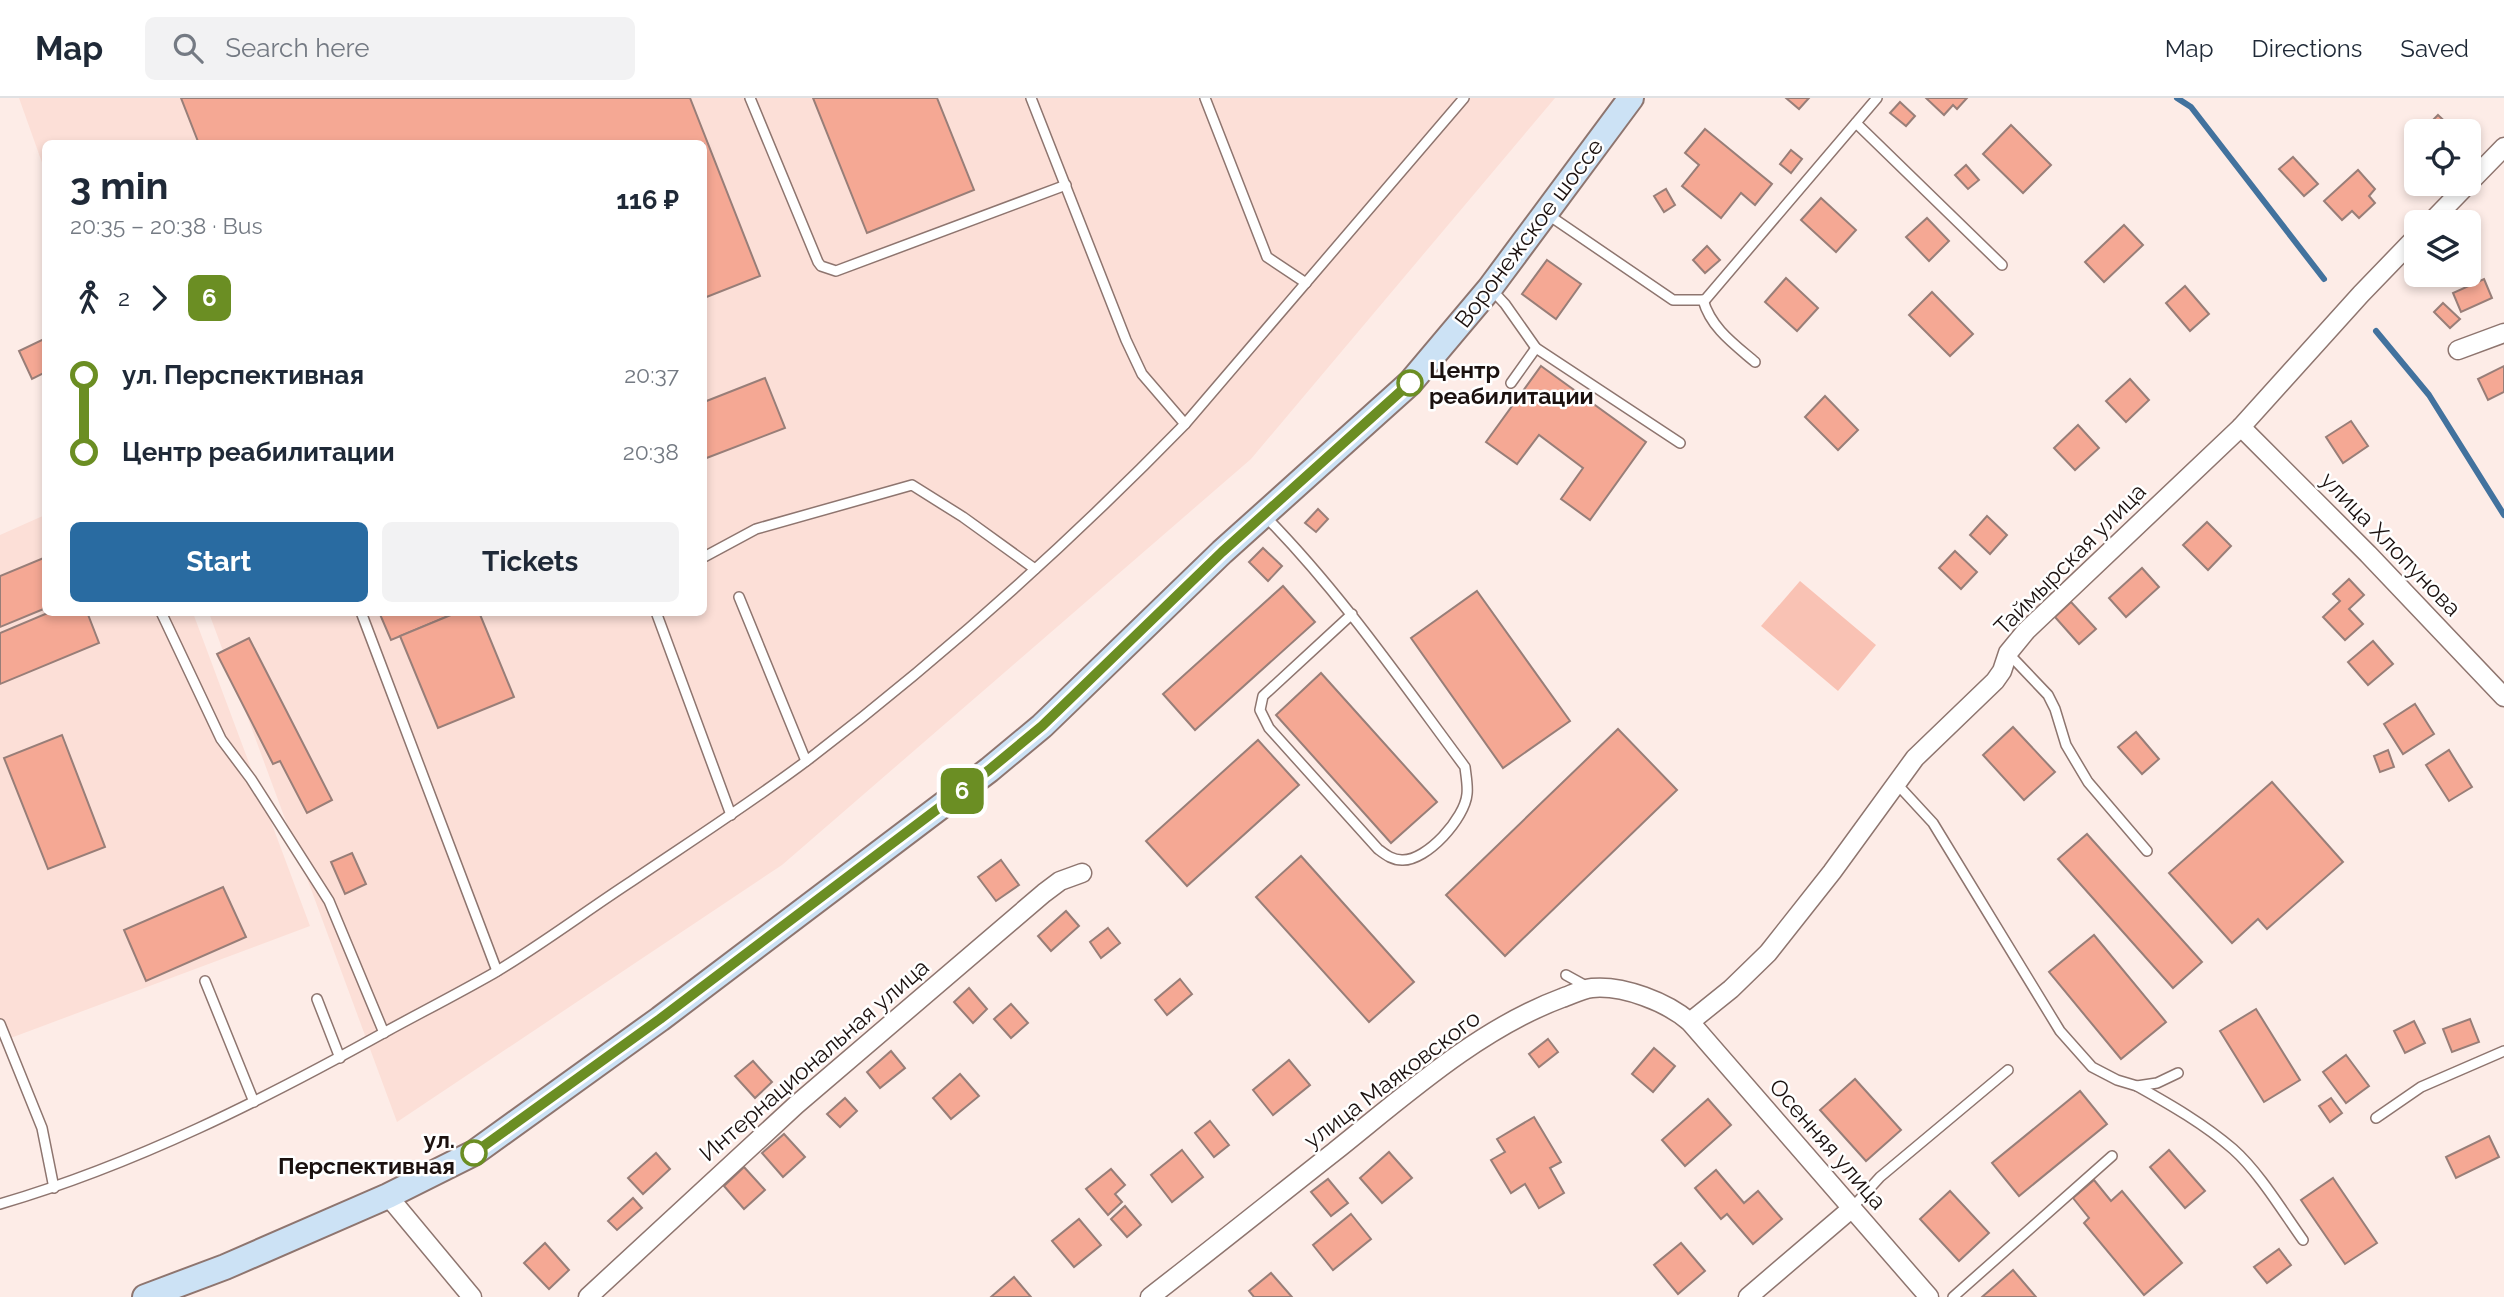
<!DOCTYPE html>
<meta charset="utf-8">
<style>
body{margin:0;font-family:Raleway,sans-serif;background:#f2f2f3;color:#1f2937;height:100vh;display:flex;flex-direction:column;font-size:26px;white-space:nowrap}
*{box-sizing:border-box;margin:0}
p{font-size:23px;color:#747a83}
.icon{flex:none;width:38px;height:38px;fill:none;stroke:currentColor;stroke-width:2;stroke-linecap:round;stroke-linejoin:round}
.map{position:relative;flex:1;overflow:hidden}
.drawer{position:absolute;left:42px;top:42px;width:665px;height:476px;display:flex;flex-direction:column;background:#fff;border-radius:10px;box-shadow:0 4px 10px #0003}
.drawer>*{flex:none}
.badge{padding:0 14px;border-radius:10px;font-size:24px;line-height:46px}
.buttons{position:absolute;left:2404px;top:21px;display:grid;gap:14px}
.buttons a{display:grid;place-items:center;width:77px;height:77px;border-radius:10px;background:#fff;box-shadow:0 4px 10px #0003;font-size:35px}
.map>.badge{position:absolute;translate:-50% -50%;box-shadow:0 0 0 4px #fff}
.legs{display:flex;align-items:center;gap:10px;height:77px;padding:0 28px;font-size:23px}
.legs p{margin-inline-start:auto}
.head{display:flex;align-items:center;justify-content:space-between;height:119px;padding:0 28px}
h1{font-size:38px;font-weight:700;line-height:52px}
.action{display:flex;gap:14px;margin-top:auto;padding:14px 28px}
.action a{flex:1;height:80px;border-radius:10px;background:#296ba1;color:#fff;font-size:28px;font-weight:700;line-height:80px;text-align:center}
.action a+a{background:#f2f2f3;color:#1f2937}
ul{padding:0 28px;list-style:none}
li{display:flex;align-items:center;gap:24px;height:77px;font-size:26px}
li i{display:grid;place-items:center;width:10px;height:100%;margin:0 9px;background:currentColor}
li i::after{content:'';width:18px;height:18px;margin:-9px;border:5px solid;border-radius:50%;background:#fff}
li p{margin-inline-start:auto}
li:first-child i{background:linear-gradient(#0000 50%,currentColor 0)}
li:last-child i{background:linear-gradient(currentColor 50%,#0000 0)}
header{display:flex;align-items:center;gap:42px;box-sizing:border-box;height:98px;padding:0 35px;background:#fff;border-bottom:2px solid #e0e1e3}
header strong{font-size:33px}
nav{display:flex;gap:38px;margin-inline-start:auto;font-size:24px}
.search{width:490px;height:63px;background:#f2f2f3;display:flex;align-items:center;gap:18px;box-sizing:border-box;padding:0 24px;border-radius:10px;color:#747a83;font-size:26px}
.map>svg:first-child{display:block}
.built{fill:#fcdfd7}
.green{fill:#f9c2b4}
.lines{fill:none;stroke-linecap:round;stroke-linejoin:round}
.stream{stroke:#42729e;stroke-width:6}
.building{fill:#f5a894;stroke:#987e78;stroke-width:2}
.service-casing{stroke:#8e756f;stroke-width:12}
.minor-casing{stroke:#8e756f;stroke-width:21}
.secondary-casing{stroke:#8e756f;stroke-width:28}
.service{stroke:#fff;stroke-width:9}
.minor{stroke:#fff;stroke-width:18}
.secondary{stroke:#cce2f5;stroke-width:24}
.line-1-casing{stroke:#fff;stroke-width:16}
.line-1{stroke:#6b8e23;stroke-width:10}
.stop-1-dot{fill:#fff;stroke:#6b8e23;stroke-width:3.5}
.labels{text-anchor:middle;stroke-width:5;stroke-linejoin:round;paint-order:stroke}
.street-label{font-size:23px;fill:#1b110f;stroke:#fff}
.stop-label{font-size:23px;font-weight:bold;fill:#1b110f;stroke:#fff;text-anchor:start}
</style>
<header>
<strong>Map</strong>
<div class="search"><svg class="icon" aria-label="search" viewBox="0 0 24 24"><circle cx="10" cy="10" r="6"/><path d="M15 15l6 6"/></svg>Search here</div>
<nav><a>Map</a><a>Directions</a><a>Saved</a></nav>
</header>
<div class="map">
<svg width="2504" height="1199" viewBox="0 0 2504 1199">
<rect width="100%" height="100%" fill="#fdece7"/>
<g class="built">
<polygon points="19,0 1555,0 1251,361 782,767 397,1024 209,515 704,514 704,46 46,46 45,73"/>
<polygon points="45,417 46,514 193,515 310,828 0,944 0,437"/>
</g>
<polygon class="green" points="1800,483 1876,547 1838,593 1761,528"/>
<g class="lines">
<g class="stream">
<polyline points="2177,0 2191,9 2324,181"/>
<polyline points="2376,233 2429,297 2504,417"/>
</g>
</g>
<g class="building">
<polygon points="181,0 690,0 760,178 704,200 704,46 199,46"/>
<polygon points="813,0 937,0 974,92 867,135"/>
<polygon points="1786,0 1809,0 1799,11"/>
<polygon points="1926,0 1967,0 1957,11 1953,7 1944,17"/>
<polygon points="1900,4 1915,18 1906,28 1890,15"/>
<polygon points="2438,17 2455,33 2422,33"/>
<polygon points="2011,27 2051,67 2023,95 1983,56"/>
<polygon points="1705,31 1772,86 1755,107 1741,95 1721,120 1682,88 1699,67 1685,55"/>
<polygon points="1791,52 1802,61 1791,75 1780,66"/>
<polygon points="2293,59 2318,86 2304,98 2279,71"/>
<polygon points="1966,67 1979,82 1968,91 1955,77"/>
<polygon points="2358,72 2375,91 2369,98 2375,105 2359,120 2352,113 2342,122 2324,103"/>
<polygon points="1666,91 1675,107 1664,114 1654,98"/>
<polygon points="1821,100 1856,132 1836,154 1801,122"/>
<polygon points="1927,120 1949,143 1929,163 1906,139"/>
<polygon points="2124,127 2143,147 2104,184 2085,164"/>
<polygon points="1707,148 1720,162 1705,175 1693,162"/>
<polygon points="1547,162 1581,186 1556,221 1522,196"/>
<polygon points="1786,180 1818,210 1797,233 1765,204"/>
<polygon points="2484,181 2492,200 2461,214 2453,195"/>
<polygon points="2185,188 2209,216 2190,233 2166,205"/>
<polygon points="1932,194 1973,236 1950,258 1909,217"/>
<polygon points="2443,205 2460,221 2450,230 2434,214"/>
<polygon points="46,240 46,274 32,281 19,253"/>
<polygon points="1541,268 1646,344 1590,422 1561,401 1583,370 1539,337 1517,366 1486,344"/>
<polygon points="2504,268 2504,294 2488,302 2478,281"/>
<polygon points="765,280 785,330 704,361 704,304"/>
<polygon points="2130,281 2149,302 2126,324 2106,303"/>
<polygon points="1825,298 1858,332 1838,352 1805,319"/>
<polygon points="2351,323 2368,348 2343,365 2326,339"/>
<polygon points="2078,327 2099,350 2075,372 2054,350"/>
<polygon points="1318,411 1328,421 1316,434 1305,425"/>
<polygon points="1987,418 2007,437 1990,456 1970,437"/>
<polygon points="2207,424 2231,448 2208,472 2183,447"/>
<polygon points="1263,450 1282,468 1268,483 1249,464"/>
<polygon points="1955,453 1977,474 1961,491 1939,470"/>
<polygon points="46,459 46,510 0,529 0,478"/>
<polygon points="2142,470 2159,489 2126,519 2109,500"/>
<polygon points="2349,481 2364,497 2349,511 2363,526 2345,542 2323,519 2340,503 2333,496"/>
<polygon points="1283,488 1315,524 1195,632 1163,596"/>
<polygon points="1477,493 1570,623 1503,670 1411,540"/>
<polygon points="2071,504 2096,531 2079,546 2055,519"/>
<polygon points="50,514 87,514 99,545 0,586 0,535"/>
<polygon points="379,514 458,514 391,542"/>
<polygon points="458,514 479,514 514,599 438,630 400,538"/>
<polygon points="249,540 332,702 307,715 280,663 273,666 217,556"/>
<polygon points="2373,543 2393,566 2368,587 2348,564"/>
<polygon points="1321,575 1437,704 1391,745 1276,617"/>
<polygon points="2415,606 2434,636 2403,656 2384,626"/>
<polygon points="2013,629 2055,674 2024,702 1983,657"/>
<polygon points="1618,631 1677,692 1505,858 1446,797"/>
<polygon points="2136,634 2159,661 2142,676 2118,649"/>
<polygon points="62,637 105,749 48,771 4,660"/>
<polygon points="1258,642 1299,687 1187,788 1146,743"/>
<polygon points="2388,652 2394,669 2380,674 2374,658"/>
<polygon points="2449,652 2472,689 2449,703 2426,667"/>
<polygon points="2272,684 2343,764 2267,831 2258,821 2232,845 2169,775"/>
<polygon points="2087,736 2202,864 2173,890 2058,761"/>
<polygon points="352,755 366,786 345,796 331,764"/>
<polygon points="1301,758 1414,884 1369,924 1256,799"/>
<polygon points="1001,762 1019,787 996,803 978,779"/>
<polygon points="223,789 246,839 146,883 124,832"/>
<polygon points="1066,813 1079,828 1051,853 1038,838"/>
<polygon points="1108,830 1120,845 1101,860 1090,844"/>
<polygon points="2094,837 2166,924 2121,961 2049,874"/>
<polygon points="1180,881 1192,896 1167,917 1155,902"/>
<polygon points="969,890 987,911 973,925 954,904"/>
<polygon points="1011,906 1028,925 1011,940 994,921"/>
<polygon points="2256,911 2300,982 2264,1004 2220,933"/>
<polygon points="2470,921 2479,944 2452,954 2443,931"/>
<polygon points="2414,923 2425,945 2405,955 2394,933"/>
<polygon points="1548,941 1558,954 1539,969 1529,956"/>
<polygon points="1654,950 1675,968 1653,994 1632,976"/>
<polygon points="891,953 905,970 880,990 867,974"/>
<polygon points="2346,957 2369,988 2346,1005 2323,974"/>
<polygon points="1289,962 1310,987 1273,1017 1253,992"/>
<polygon points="753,963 772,984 755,1000 735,978"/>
<polygon points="960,976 979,998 951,1021 933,1000"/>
<polygon points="1855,981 1901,1032 1866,1063 1820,1012"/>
<polygon points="2080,993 2107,1026 2019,1098 1992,1065"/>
<polygon points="845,1000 857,1013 840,1029 827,1016"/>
<polygon points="2331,1000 2342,1015 2330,1024 2319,1008"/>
<polygon points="1708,1001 1731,1027 1685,1068 1662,1042"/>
<polygon points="1534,1019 1561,1064 1550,1070 1564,1095 1539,1110 1525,1086 1511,1095 1491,1062 1505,1054 1497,1041"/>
<polygon points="1210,1023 1229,1047 1214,1059 1195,1035"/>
<polygon points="784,1036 805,1059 783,1079 762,1055"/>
<polygon points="2489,1038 2499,1059 2456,1080 2446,1059"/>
<polygon points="1182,1052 1203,1079 1172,1104 1151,1077"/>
<polygon points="2169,1052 2205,1093 2185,1110 2150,1069"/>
<polygon points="1389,1054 1412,1080 1382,1105 1360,1080"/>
<polygon points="656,1055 670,1071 643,1096 628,1080"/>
<polygon points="744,1069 765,1092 744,1111 724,1088"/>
<polygon points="1111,1071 1125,1087 1115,1096 1122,1104 1108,1117 1086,1091"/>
<polygon points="1716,1072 1744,1105 1758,1093 1782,1121 1753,1146 1727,1116 1721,1121 1695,1090"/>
<polygon points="2333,1080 2377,1145 2345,1166 2301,1102"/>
<polygon points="1328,1081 1348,1105 1331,1118 1311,1094"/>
<polygon points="2094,1082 2111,1103 2122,1093 2182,1165 2144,1197 2084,1125 2089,1120 2073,1100"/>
<polygon points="1950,1093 1989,1135 1959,1163 1920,1121"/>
<polygon points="633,1100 642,1110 617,1132 608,1123"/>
<polygon points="1125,1108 1141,1127 1127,1139 1111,1121"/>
<polygon points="1351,1116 1371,1141 1333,1172 1313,1147"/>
<polygon points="1079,1121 1101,1147 1074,1169 1052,1143"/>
<polygon points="545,1145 569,1172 549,1191 524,1165"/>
<polygon points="1681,1145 1705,1173 1678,1196 1654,1167"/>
<polygon points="2279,1151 2291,1167 2267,1185 2254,1169"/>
<polygon points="2013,1172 2036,1199 1982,1199"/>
<polygon points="1271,1175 1292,1199 1254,1199 1249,1193"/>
<polygon points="1014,1179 1031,1199 991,1199"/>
</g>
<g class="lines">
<g class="service-casing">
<g id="service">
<polyline points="750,0 818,164 821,168 836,173 1066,87"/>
<polyline points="1031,0 1126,242 1142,276 1185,326"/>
<polyline points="1205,0 1267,159 1306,185"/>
<polyline points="1856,25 2002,167"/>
<polyline points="1547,116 1673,202 1705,202 1877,0"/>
<polyline points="1491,191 1505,206 1536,250 1680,345"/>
<path d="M1703 202C1711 230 1734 246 1755 264"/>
<polyline points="1511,285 1536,250"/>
<path d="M1264 417C1340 494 1401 583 1465 669 1466 678 1468 688 1467 696 1465 720 1427 763 1402 762 1392 762 1386 757 1378 751L1269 630 1260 612 1263 598 1352 516"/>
<polyline points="704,459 756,431 912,387 963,419 1035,471"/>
<polyline points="739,499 806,663"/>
<polyline points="161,514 221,641 251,681 329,803 384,935"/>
<polyline points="361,514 497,873"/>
<polyline points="656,514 731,717"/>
<polyline points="2008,555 2048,597 2055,611 2066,647 2088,684 2147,753"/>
<polyline points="1897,686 1933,725 2060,933 2092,969 2117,982 2137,988 2157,985 2178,975"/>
<polyline points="1566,877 1586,888"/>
<polyline points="205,883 254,1004"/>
<polyline points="317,901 340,960"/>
<polyline points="0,926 42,1030 54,1090"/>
<path d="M2137 988C2171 1007 2204 1026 2233 1051 2259 1074 2283 1114 2303 1142"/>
<polyline points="2376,1020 2421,989 2504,953"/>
<path d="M0 1106C136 1066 263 1002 387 933 422 914 459 895 494 875 541 847 586 813 632 783 691 743 752 704 809 661 942 559 1068 446 1185 326L1464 0"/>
<polyline points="1851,1111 1880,1079 2008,972"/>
<polyline points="1953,1199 2112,1058"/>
</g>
</g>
<g class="minor-casing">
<g id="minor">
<polyline points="2469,85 2504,49"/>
<polyline points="2431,124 2468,86"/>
<polyline points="2458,252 2504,235"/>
<polyline points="2241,329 2368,456 2504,599"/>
<polyline points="1690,924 1731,891 1768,855 1832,774 1915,660 1995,583 2002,573 2008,555 2026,533 2241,329 2361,196 2417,138"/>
<polyline points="388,1098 472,1199"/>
<polyline points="588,1199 796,1007 1044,795 1060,783 1082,775"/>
<path d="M1150 1199C1212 1151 1273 1102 1334 1054 1403 999 1478 931 1562 900 1571 897 1582 891 1592 890 1623 887 1667 904 1690 924L1929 1199"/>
<polyline points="1748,1199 1851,1111"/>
</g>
</g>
<g class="secondary-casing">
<polyline id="secondary" points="145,1199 225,1169 388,1098 474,1055 660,921 989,672 1042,628 1222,454 1410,285 1490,190 1631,0"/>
</g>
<use href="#service" class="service"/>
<use href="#minor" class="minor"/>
<use href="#secondary" class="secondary"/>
</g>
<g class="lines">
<g class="line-1-casing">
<polyline id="line-1" points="474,1055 660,921 989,672 1042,628 1222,454 1410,285"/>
</g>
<use href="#line-1" class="line-1"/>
</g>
<g class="stop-1-dot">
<circle cx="1410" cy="285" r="12"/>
<circle cx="474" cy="1055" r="12"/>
</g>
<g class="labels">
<g class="street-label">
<text transform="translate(1529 135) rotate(-53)" y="8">Воронежское шоссе</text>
<text transform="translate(2391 446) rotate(46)" y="8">улица Хлопунова</text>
<text transform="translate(2070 461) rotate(-45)" y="8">Таймырская улица</text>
<text transform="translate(814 962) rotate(-41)" y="8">Интернациональная улица</text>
<text transform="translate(1392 981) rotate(-37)" y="8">улица Маяковского</text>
<text transform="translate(1828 1046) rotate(49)" y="8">Осенняя улица</text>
</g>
<g class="stop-label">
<text x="1429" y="280">Центр<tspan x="1429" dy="26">реабилитации</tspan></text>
<text x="455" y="1050" text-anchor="end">ул.<tspan x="455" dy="26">Перспективная</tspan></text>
</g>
</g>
</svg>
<div class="buttons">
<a><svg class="icon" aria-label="locate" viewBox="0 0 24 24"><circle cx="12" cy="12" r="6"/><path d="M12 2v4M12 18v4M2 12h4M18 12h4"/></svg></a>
<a><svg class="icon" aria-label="layers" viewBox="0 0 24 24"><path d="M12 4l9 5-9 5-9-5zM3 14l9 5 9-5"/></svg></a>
</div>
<b class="badge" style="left:962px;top:693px;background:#6b8e23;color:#fff">6</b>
<section class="drawer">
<div class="head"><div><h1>3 min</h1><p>20:35 – 20:38 · Bus</p></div><b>116 ₽</b></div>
<div class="legs"><svg class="icon" aria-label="walk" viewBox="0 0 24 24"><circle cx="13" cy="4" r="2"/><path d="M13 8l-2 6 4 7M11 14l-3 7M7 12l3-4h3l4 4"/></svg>2<svg class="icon" aria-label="forward" viewBox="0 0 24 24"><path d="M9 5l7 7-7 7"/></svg><b class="badge" style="background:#6b8e23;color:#fff">6</b></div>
<ul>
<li><i style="color:#6b8e23"></i><b>ул. Перспективная</b><p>20:37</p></li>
<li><i style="color:#6b8e23"></i><b>Центр реабилитации</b><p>20:38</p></li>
</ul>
<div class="action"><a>Start</a><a>Tickets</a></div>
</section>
</div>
